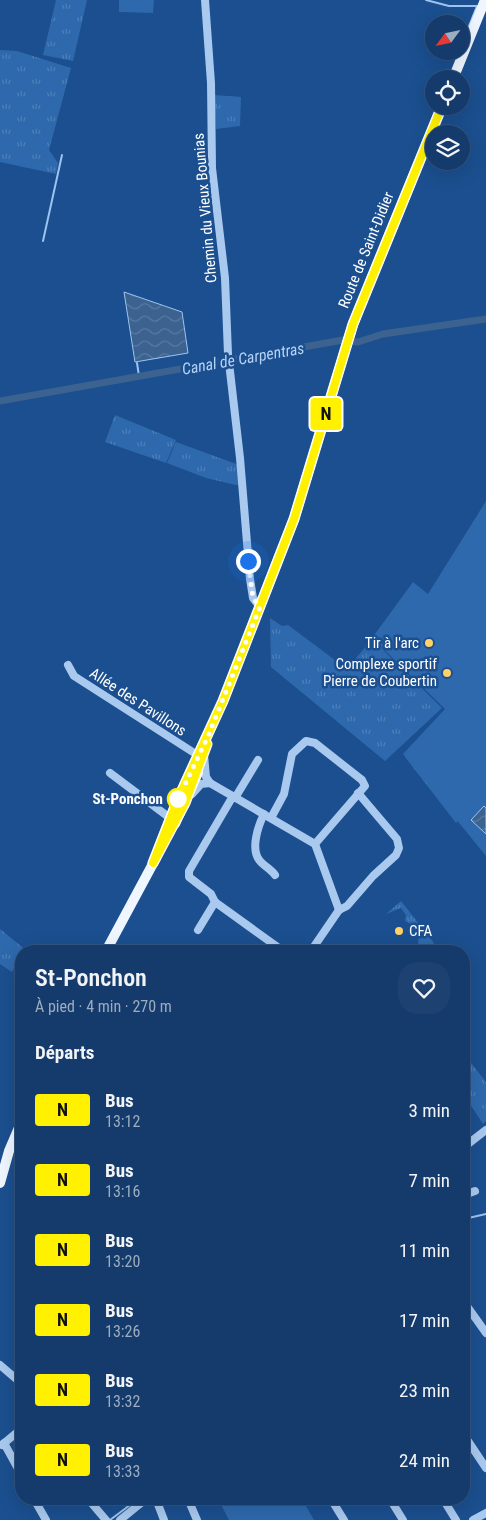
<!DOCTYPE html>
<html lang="fr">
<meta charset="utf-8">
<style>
body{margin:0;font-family:"Roboto Condensed",sans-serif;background:#1d4271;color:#f1f3f6;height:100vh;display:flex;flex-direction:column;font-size:19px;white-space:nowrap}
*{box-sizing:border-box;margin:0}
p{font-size:16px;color:#9dadc1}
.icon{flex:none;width:28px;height:28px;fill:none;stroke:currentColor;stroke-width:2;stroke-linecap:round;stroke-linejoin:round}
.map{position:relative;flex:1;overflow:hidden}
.panel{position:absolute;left:15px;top:945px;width:455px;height:560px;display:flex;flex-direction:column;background:#143b6b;border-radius:20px;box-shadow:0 5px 20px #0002,0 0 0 1px #33557e}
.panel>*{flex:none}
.badge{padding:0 10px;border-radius:4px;font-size:18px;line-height:32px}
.needle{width:32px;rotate:237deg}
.buttons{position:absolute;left:425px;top:15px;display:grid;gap:10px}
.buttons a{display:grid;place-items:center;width:45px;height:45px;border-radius:50%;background:#143b6b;box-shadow:0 5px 20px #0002,0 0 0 1px #33557e;font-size:25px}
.you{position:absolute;width:25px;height:25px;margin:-12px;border:4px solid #fff;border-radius:50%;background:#1a73e8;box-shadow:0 0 0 8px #1a73e833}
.map>.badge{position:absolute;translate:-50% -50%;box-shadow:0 0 0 2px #fff}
h2{padding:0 20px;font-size:19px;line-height:45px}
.round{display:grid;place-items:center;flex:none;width:52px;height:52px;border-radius:20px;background:#1d4271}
.headline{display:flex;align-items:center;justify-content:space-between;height:85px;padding:0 20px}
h1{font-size:24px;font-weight:600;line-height:38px}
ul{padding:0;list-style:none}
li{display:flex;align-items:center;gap:15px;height:70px;padding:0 20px}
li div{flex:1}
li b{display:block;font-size:19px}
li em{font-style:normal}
li .badge{min-width:55px;font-weight:700;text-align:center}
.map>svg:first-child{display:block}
.grass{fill:url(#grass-tufts)}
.park{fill:#2e69ad}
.water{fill:url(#water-waves);stroke:#9cc4f0}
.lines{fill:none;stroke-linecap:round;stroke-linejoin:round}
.stream{stroke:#9cc4f0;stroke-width:2}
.canal{stroke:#3c6290;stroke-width:7}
.minor{stroke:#a9c9ee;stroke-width:8}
.major{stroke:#f0f6ff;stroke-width:10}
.line-casing{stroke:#fff;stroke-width:11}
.line{stroke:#fff100;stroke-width:8}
.walk{stroke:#fff;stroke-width:5;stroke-dasharray:0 9}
.poi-dot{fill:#ffd166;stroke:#1b4f8f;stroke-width:2}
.stop-dot{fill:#fff;stroke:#fff100;stroke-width:2.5}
.labels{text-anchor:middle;stroke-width:5;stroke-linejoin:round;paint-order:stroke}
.street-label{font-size:15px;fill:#fff;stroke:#1b4f8f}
.poi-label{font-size:15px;fill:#fff;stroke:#1b4f8f;text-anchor:end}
.stop-label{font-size:15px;font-weight:bold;fill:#fff;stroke:#1b4f8f;text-anchor:end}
.water-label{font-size:16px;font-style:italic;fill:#b5d3f5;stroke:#1b4f8f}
</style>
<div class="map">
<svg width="486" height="1520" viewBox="0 0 486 1520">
<defs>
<pattern id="grass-tufts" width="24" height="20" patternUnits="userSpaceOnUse" patternTransform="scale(1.25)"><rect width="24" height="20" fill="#2e69ad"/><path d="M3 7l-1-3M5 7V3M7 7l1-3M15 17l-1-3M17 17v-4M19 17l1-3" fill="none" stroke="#4d80b9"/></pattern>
<pattern id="water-waves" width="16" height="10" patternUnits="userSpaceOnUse" patternTransform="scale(1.25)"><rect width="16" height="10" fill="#3c6290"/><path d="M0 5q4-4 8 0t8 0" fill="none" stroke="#597aa1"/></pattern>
</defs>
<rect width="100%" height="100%" fill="#1b4f8f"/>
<g class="grass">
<polygon points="56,0 87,0 73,61 43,55"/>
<polygon points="0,50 17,51 71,68 49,150 58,163 56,174 0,162"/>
<polygon points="214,95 241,97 240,126 216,129"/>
<polygon points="115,415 176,440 166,463 105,442"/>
<polygon points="176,442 239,465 240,486 206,478 167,463"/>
<polygon points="270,618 282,626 288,625 347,669 372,639 442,708 385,761 271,667"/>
<polygon points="406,754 468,811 456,823 405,757"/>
<path d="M401 901 434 943 424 951H418C419 936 420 928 405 921L406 915 401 908 386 914Z"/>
<polygon points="0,929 27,951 21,951 21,973 14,968 12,972 0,964"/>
<polygon points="464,1054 486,1082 486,1121 483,1124 464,1095"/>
</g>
<g class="park">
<polygon points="119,0 154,0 153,13 119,12"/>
<polygon points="486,501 486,856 403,754 445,709 372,638 413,582 428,594"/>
<polygon points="218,1499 302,1499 314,1520 229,1520"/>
</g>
<g class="water">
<polygon points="124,292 182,312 188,353 135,362"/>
<polygon points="484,806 486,808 486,834 471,820"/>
</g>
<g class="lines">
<g class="stream">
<polyline points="426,0 449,6 477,6 469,26"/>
<polyline points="43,241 62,155"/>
<polyline points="137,363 139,376"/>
<polyline points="464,1219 486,1214"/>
<polyline points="110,1520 138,1499"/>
</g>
<polyline class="canal" points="0,401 343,340 358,342 383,334 486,319"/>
<g class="minor">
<polyline points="205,0 211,83 212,168 225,278 228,354 240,458 250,579 253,598 260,607"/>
<polyline points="68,665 74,676 199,756"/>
<polyline points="204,755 206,777 210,783"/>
<polyline points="110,773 174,821"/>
<polyline points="192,794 201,784 210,783 315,844 339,910"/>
<polyline points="233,796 189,871 189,877 211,894 215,902 283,951"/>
<polyline points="235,798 258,760"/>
<path d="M264 814C258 826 250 850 260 861 264 866 271 869 275 875"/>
<polyline points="271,818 284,794 292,754 306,741 315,743 362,780 365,786 315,844"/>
<polyline points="339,910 347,906 373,876 396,855 399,848 397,839 358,793"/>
<polyline points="198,930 215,902"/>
<polyline points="306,951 313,948 339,910"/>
<polyline points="464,1147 486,1130"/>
<polyline points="464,1195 475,1191"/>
<polyline points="464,1302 486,1333"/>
<polyline points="0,1365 21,1383"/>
<polyline points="464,1435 486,1468"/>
<polyline points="4,1443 21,1474"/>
<polyline points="2,1445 21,1429"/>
<polyline points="34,1499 46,1520"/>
<polyline points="88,1499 106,1520"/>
<polyline points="156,1499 164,1520"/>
<polyline points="188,1499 197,1520"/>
<polyline points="331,1499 344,1520"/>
<polyline points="390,1499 403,1520"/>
<polyline points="443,1499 456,1520"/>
<polyline points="120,1520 146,1499"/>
<polyline points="473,1520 486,1513"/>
</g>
<g class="major">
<polyline points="453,79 485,0"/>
<polyline points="175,824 198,773"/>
<polyline points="153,863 178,799 223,701 294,519 353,324 442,106"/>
<polyline points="106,951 156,858"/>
<polyline points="0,1183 9,1151 21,1123"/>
</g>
</g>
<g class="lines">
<g class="line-casing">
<polyline id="line" points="207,744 185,803 153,863 178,799 223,701 294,519 353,324 442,106"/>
</g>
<use href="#line" class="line"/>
<polyline class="walk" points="178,799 209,734 260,607 253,598 248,561"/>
</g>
<g class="poi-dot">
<circle cx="429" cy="643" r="5"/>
<circle cx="447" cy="673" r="5"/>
<circle cx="399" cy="931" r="5"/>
</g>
<circle class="stop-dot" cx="178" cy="799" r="10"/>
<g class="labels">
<g class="street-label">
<text transform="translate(205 208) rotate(-95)" y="5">Chemin du Vieux Bounias</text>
<text transform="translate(366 250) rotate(-68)" y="5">Route de Saint-Didier</text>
<text transform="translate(138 702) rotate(33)" y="5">Allée des Pavillons</text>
</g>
<g class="poi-label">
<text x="419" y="648">Tir à l'arc</text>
<text x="437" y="669">Complexe sportif<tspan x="437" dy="17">Pierre de Coubertin</tspan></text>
<text x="409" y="936" text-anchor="start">CFA</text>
</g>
<g class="stop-label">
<text x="163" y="804">St-Ponchon</text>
</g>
<g class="water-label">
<text transform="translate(243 358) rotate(-10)" y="6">Canal de Carpentras</text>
</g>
</g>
</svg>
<div class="buttons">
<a><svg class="needle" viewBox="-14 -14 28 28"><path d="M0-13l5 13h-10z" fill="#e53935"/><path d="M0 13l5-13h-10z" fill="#9dadc1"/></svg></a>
<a><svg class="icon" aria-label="locate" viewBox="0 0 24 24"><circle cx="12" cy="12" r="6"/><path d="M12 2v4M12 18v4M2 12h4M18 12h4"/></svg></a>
<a><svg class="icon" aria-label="layers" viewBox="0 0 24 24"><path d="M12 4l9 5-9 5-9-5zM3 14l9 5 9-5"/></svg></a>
</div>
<div class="you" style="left:248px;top:561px"></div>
<b class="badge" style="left:326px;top:414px;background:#fff100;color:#111">N</b>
<section class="panel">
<div class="headline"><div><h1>St-Ponchon</h1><p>À pied · 4 min · 270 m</p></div><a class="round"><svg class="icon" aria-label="heart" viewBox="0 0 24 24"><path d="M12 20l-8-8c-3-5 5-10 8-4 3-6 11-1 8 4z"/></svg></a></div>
<h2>Départs</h2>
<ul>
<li><span class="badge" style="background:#fff100;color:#111">N</span><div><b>Bus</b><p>13:12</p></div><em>3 min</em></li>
<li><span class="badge" style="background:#fff100;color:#111">N</span><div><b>Bus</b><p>13:16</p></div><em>7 min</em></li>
<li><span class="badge" style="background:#fff100;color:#111">N</span><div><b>Bus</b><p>13:20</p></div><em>11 min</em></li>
<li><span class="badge" style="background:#fff100;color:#111">N</span><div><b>Bus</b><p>13:26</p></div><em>17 min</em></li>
<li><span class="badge" style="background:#fff100;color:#111">N</span><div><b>Bus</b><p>13:32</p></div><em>23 min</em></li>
<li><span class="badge" style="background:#fff100;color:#111">N</span><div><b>Bus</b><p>13:33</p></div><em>24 min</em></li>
</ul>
</section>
</div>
